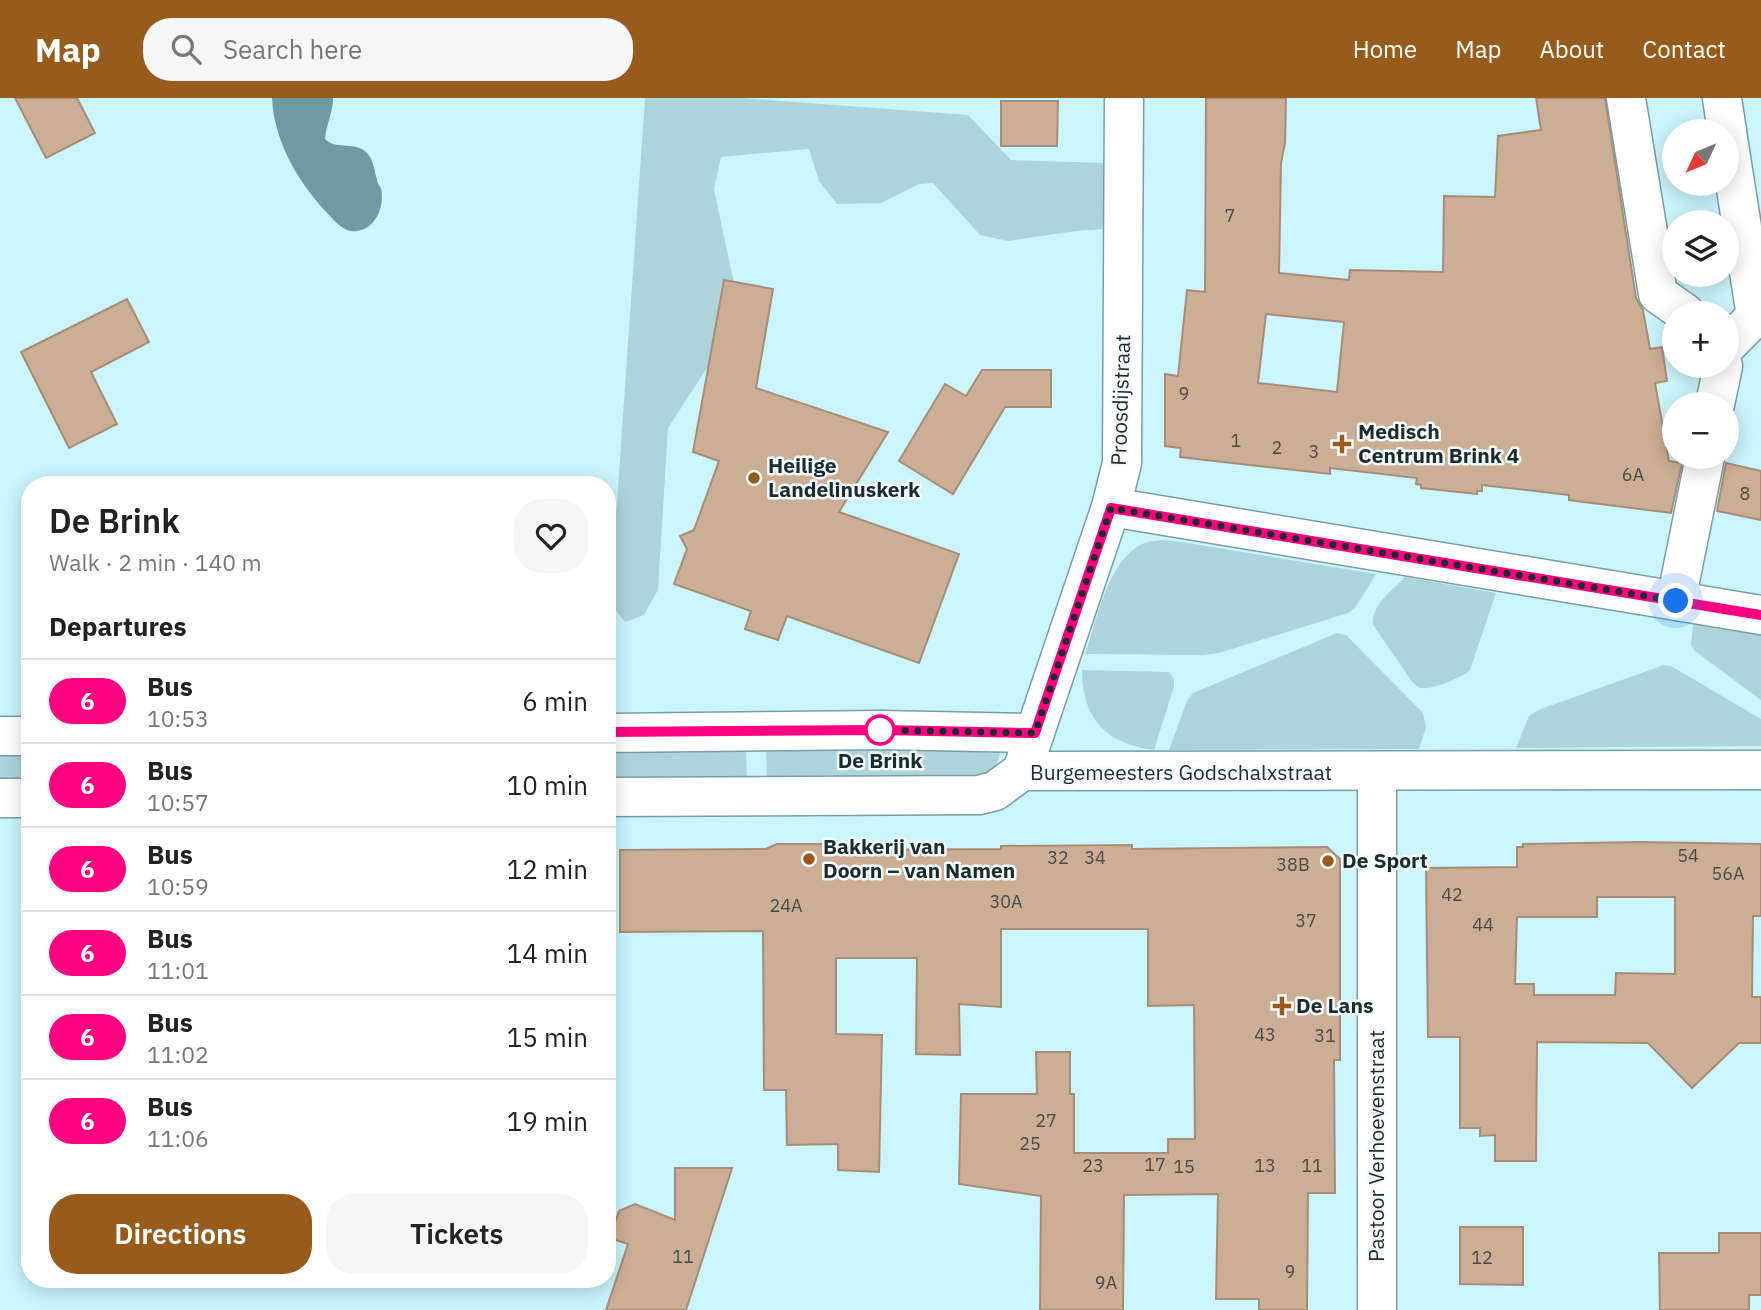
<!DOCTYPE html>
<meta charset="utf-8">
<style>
body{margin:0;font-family:"IBM Plex Sans",sans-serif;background:#f6f6f6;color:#222;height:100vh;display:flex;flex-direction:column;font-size:26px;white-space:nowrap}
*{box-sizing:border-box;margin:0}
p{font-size:23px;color:#767676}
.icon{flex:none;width:38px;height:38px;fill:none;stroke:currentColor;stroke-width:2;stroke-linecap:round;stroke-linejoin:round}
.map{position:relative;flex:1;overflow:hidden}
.details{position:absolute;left:21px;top:378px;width:595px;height:812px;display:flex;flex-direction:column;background:#fff;border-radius:28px;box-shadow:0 4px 18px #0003}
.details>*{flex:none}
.badge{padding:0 14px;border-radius:23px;font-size:24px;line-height:46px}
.needle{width:46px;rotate:226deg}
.controls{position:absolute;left:1662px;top:21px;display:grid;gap:14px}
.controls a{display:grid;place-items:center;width:77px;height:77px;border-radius:50%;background:#fff;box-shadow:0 4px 18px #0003;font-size:35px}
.you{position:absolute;width:35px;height:35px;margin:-18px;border:5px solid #fff;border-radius:50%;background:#1a73e8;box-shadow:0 0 0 10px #1a73e833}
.map>.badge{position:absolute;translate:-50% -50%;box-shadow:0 0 0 4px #fff}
h2{padding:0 28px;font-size:26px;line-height:63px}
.round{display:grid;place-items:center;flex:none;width:74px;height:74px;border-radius:28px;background:#f6f6f6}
.headline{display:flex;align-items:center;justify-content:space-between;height:119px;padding:0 28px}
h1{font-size:33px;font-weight:600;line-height:52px}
.primary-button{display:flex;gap:14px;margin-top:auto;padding:14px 28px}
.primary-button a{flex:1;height:80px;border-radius:28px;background:#975c1c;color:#fff;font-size:28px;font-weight:600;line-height:80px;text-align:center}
.primary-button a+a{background:#f6f6f6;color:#222}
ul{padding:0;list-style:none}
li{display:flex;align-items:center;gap:21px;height:84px;padding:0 28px;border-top:2px solid #e0e0e0}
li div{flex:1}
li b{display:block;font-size:26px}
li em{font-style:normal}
li .badge{min-width:77px;font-weight:700;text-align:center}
header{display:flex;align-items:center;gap:42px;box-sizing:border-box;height:98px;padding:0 35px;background:#975c1c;color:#fff}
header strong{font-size:33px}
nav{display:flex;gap:38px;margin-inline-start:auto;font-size:24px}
.search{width:490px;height:63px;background:#f6f6f6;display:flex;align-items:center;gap:18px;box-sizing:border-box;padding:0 24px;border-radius:28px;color:#767676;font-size:26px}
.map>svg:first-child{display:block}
.green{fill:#aed4db}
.water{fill:#6e9ba3}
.building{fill:#ccae94;stroke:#a78d77;stroke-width:2;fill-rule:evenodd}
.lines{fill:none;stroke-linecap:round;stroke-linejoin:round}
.minor-casing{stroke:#779ea6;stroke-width:41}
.minor{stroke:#fff;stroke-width:38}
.line-casing{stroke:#fff;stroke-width:16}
.line{stroke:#ff0080;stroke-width:10}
.walk{stroke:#1b2c2f;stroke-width:7;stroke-dasharray:0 12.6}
.poi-dot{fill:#975c1c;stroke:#f3fbfd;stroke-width:2.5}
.stop-dot{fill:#fff;stroke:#ff0080;stroke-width:3.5}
.labels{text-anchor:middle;stroke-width:5;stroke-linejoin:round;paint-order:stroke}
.number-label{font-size:18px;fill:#474c48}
.street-label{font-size:21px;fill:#1b2c2f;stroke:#f3fbfd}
.poi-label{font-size:21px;font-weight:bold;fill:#1b2c2f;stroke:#f3fbfd;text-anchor:start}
.stop-label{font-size:21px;font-weight:bold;fill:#1b2c2f;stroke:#f3fbfd}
</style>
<header>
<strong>Map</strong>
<div class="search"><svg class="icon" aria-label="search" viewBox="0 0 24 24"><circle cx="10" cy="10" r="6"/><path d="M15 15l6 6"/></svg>Search here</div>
<nav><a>Home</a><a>Map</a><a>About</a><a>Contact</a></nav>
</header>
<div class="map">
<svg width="1761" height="1212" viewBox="0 0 1761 1212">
<rect width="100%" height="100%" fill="#cbf5fd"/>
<g class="green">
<polygon points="645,0 741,0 968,17 1011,62 1106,65 1105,131 1076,133 1008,143 980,137 933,85 919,86 881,105 837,106 819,83 809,51 721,59 714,91 737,200 733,230 668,330 658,492 644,517 625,524 610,505"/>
<path d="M1164 442 1182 444 1376 476 1355 510 1348 515 1219 555 1202 557 1085 556C1097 522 1108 462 1142 446 1149 443 1157 443 1164 442Z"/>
<path d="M1405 479 1496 495 1470 572C1463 579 1433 592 1422 590 1418 590 1417 588 1413 585L1373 527C1371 507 1392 493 1405 479Z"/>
<polygon points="1693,527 1761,537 1761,602 1695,553 1691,547"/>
<polygon points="1337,535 1346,537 1423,615 1426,629 1419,651 1169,652 1187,603 1193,595"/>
<polygon points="1664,567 1671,568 1761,621 1761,648 1516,650 1529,618 1538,612"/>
<path d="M1082 572 1169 574 1174 581V588L1154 652C1106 646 1082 621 1082 572Z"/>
<polygon points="1003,646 991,684 767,684 766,648"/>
<polygon points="746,648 747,684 607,684 607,649"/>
<rect x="0" y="651" width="30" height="34"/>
</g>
<path class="water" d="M272 0H333C333 15 326 27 325 41 337 53 356 42 368 56 374 64 374 72 377 81 377 85 380 88 381 91 385 107 376 131 357 133 346 135 337 126 330 118 300 87 274 45 272 0Z"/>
<g class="building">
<polygon points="15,0 77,0 95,35 46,60"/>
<path d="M1206 0H1286L1285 45 1281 65 1279 175 1349 182 1350 172 1443 174 1444 98 1495 99 1498 38 1541 32 1536 0H1605L1636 200 1643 212 1650 251 1662 249 1667 283 1655 285 1669 363 1682 365 1671 415 1569 402V397L1482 387V393H1477V396L1421 390V387L1416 386 1417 380 1330 370V376L1180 359 1181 350 1165 348V276L1178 278 1187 192 1205 194ZM1266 216 1344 224 1337 294 1258 285Z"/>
<polygon points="1001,3 1058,3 1057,48 1001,48"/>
<polygon points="724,182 773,191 756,290 888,334 839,414 959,456 919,565 787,518 778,542 745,531 751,513 674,486 687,451 680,438 694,432 719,363 693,354"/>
<polygon points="127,201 149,244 91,274 117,326 69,350 21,254"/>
<polygon points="982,272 1051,272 1051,309 1005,309 953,396 899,363 945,286 966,298"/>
<polygon points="1726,365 1761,373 1761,422 1717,413"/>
<path d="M1640 744 1761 746V818H1753L1752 899H1761V945H1739L1692 990 1648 945 1537 944 1536 1063H1495V1037L1480 1038V1030H1460V939H1428L1426 770 1517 769V749H1523V746ZM1597 799H1675V876L1616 875 1615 897H1534V886H1515L1517 819H1597Z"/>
<polygon points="777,746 823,746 823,752 1001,751 1001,748 1132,747 1132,751 1327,749 1340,761 1340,962 1334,962 1335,1095 1308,1095 1307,1212 1259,1212 1259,1201 1216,1201 1218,1096 1124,1097 1123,1212 1040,1212 1041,1098 959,1086 961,996 1037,996 1036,954 1070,954 1070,996 1074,996 1074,1055 1168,1055 1168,1041 1195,1041 1194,907 1148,908 1148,831 1001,831 1001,909 959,906 960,957 916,956 917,860 836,860 836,936 882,937 879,1074 838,1072 838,1046 787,1047 786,992 764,992 763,833 620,834 620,752 766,751"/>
<polygon points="675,1070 732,1070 686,1212 606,1212 628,1146 610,1140 619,1113 635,1106 675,1122"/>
<polygon points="1460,1129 1523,1129 1523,1187 1460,1186"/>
<polygon points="1719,1135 1761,1135 1761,1197 1749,1197 1749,1212 1660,1212 1659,1155 1719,1155"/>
</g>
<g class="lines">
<g class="minor-casing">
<g id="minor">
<polyline points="1626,0 1658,196 1685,215"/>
<polyline points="1722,0 1727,33"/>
<polyline points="1727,34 1756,218 1727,247"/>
<polyline points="1715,306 1723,268"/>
<polyline points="1111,409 1761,517"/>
<polyline points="1676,503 1705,359"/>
<polyline points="607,635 881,632 1035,635"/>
<polyline points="0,638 30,638"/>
<polyline points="1022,673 1111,409 1122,365 1124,0"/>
<polyline points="1377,674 1377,1212"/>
<polyline points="607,699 979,697 995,693 1022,673 1761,672"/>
<polyline points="0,700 30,700"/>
</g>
</g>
<use href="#minor" class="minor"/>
</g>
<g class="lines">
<g class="line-casing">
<polyline id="line" points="607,634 881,632 1035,635 1111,410 1761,517"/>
</g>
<use href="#line" class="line"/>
<polyline class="walk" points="880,632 1035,635 1111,410 1676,503"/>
</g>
<g class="poi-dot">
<path d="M1338.5 335.5h7v7h7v7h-7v7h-7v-7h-7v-7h7z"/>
<circle cx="754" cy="380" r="7"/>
<circle cx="809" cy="761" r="7"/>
<circle cx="1328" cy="763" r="7"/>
<path d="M1278.5 897.5h7v7h7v7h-7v7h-7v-7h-7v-7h7z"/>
</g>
<circle class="stop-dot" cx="880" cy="632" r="14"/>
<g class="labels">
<g class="number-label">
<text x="1230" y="124">7</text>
<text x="1184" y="302">9</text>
<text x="1236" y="349">1</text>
<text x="1277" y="356">2</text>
<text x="1314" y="360">3</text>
<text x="1633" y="383">6A</text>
<text x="1745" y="402">8</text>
<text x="1688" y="764">54</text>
<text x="1058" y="766">32</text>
<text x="1095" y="766">34</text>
<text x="1293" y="773">38B</text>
<text x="1728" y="782">56A</text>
<text x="1452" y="803">42</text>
<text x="1006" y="810">30A</text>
<text x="786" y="814">24A</text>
<text x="1306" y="829">37</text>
<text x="1483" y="833">44</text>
<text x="1265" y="943">43</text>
<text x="1325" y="944">31</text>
<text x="1046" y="1029">27</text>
<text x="1030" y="1052">25</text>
<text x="1155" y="1073">17</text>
<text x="1093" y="1074">23</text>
<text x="1265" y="1074">13</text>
<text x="1312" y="1074">11</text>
<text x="1184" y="1075">15</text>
<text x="683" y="1165">11</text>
<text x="1482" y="1166">12</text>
<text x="1290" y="1180">9</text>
<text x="1106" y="1191">9A</text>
</g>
<g class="street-label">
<text transform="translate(1121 302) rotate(-88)" y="7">Proosdijstraat</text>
<text x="1181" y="682">Burgemeesters Godschalxstraat</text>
<text transform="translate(1377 1048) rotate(-90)" y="7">Pastoor Verhoevenstraat</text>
</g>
<g class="poi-label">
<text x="1358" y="341">Medisch<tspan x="1358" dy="24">Centrum Brink 4</tspan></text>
<text x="768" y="375">Heilige<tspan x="768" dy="24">Landelinuskerk</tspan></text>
<text x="823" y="756">Bakkerij van<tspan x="823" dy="24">Doorn – van Namen</tspan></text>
<text x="1342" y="770">De Sport</text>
<text x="1296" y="915">De Lans</text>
</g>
<g class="stop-label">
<text x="880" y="670">De Brink</text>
</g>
</g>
</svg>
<div class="controls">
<a><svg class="needle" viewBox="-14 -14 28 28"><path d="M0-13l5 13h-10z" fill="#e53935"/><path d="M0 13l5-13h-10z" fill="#767676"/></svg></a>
<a><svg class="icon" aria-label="layers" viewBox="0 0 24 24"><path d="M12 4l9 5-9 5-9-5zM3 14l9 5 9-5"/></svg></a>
<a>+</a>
<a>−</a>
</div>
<div class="you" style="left:1676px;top:503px"></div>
<section class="details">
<div class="headline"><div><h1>De Brink</h1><p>Walk · 2 min · 140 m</p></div><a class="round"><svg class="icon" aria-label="heart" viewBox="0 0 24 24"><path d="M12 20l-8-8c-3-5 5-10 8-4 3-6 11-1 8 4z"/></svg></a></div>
<h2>Departures</h2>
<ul>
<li><span class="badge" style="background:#ff0080;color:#fff">6</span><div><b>Bus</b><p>10:53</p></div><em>6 min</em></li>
<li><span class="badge" style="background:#ff0080;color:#fff">6</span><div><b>Bus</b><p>10:57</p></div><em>10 min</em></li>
<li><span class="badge" style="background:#ff0080;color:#fff">6</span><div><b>Bus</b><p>10:59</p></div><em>12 min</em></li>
<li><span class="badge" style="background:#ff0080;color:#fff">6</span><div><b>Bus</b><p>11:01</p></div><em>14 min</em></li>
<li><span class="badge" style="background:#ff0080;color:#fff">6</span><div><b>Bus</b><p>11:02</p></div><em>15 min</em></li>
<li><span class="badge" style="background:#ff0080;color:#fff">6</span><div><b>Bus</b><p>11:06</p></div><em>19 min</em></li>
</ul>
<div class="primary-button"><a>Directions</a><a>Tickets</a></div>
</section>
</div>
